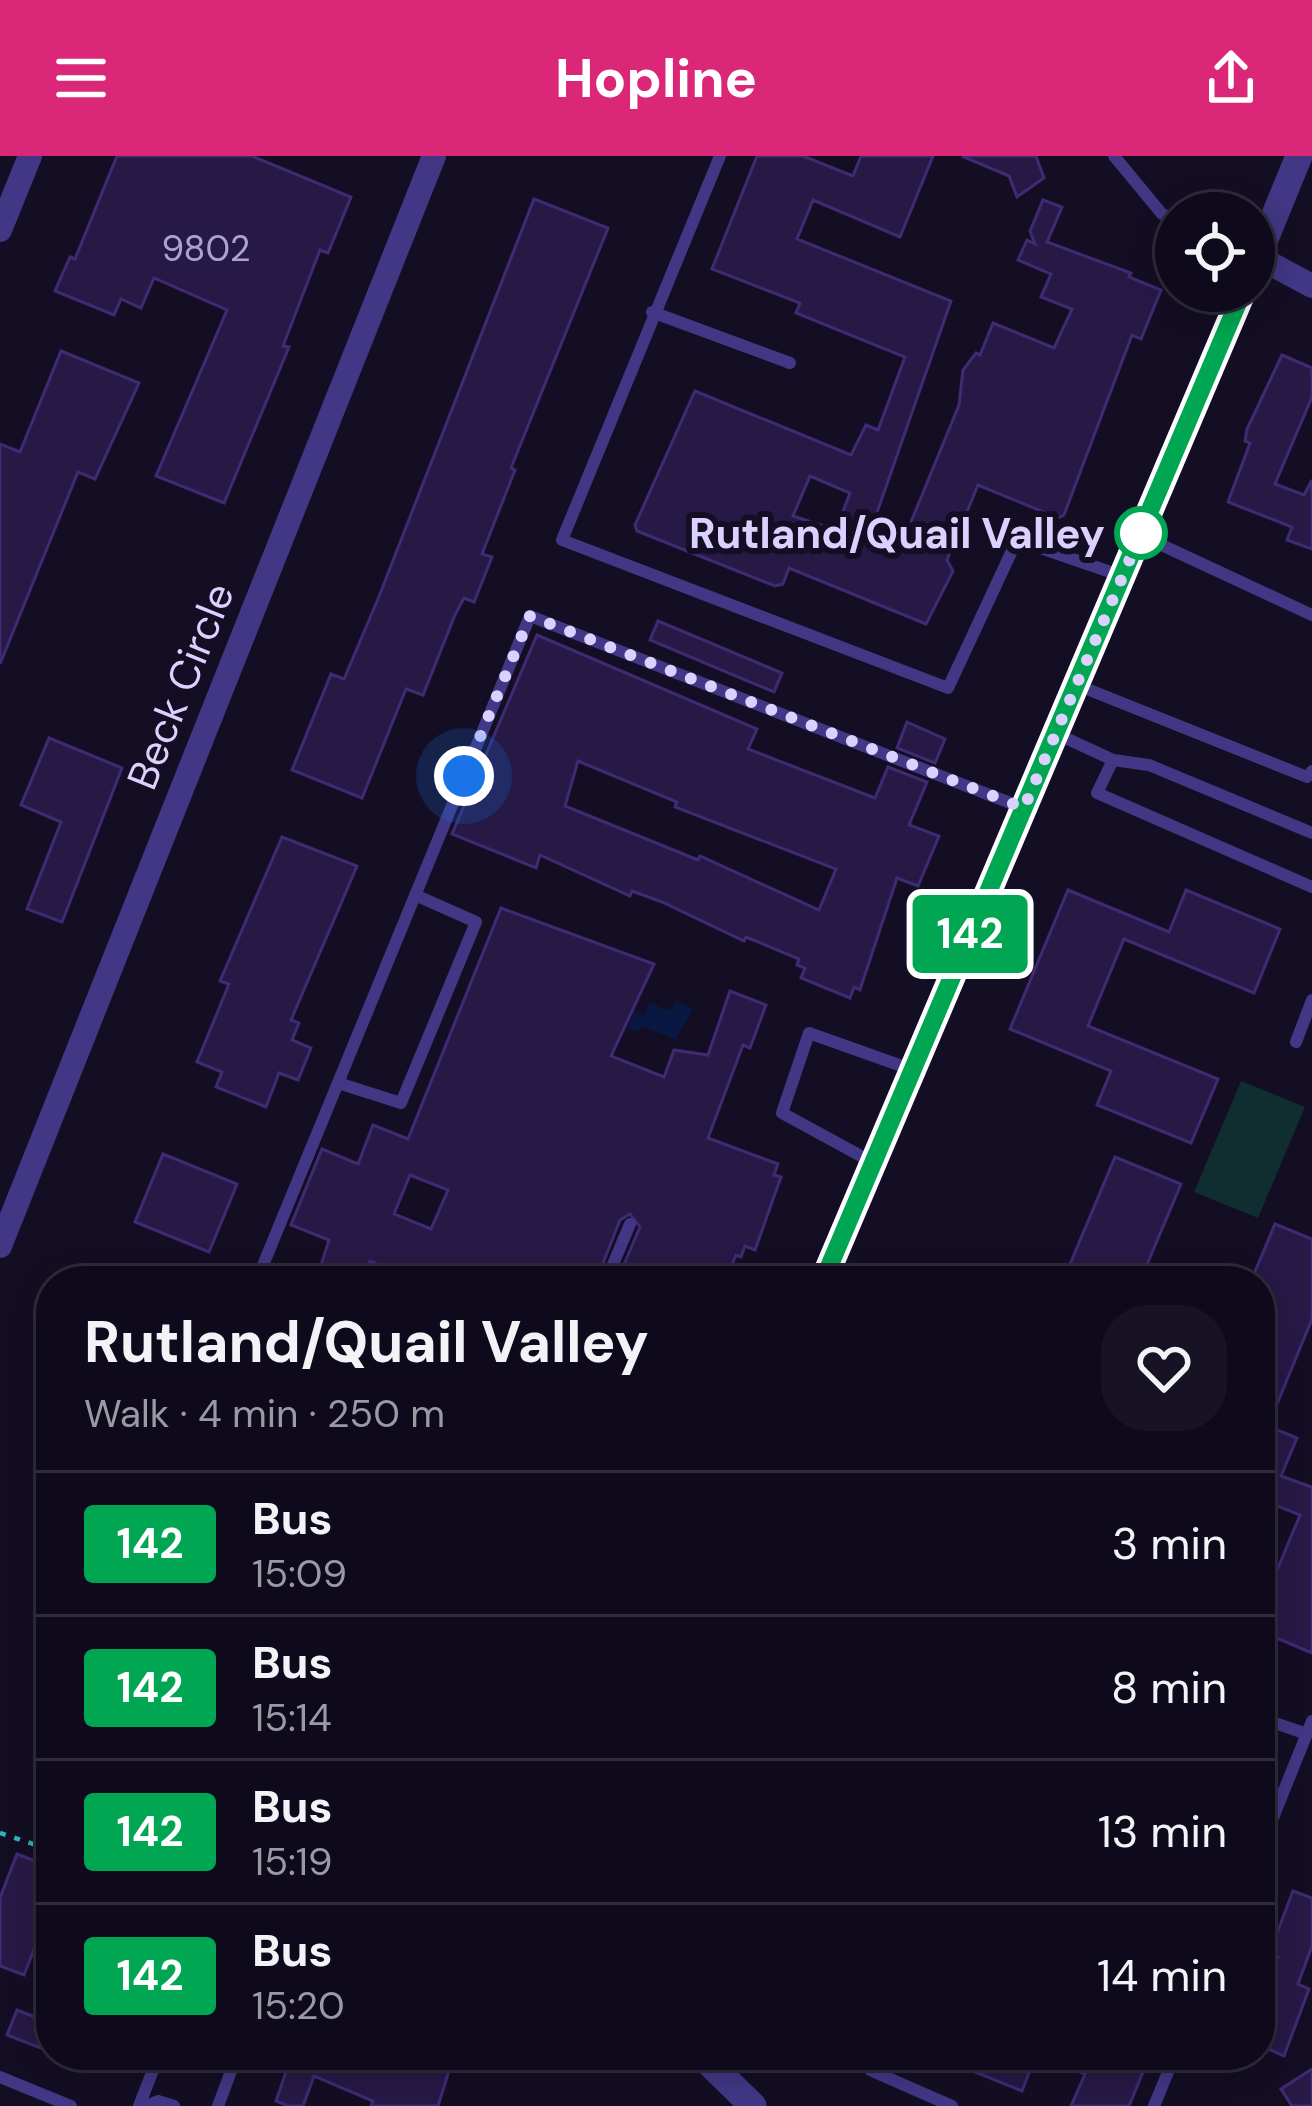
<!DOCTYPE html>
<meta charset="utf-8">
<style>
body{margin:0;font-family:"DM Sans",sans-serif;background:#181324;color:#f1f3f6;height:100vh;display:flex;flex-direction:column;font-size:45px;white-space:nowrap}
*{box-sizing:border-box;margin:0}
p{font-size:39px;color:#9b9aa3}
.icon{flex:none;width:66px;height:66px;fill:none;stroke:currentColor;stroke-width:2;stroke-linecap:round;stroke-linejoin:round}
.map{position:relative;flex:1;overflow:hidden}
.side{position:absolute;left:36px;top:1110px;width:1239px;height:804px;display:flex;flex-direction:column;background:#0f0a1b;border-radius:48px;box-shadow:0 6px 30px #0003,0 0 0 3px #2f2b3a}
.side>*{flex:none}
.badge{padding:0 24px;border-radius:9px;font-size:42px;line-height:78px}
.fabs{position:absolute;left:1155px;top:36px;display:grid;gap:24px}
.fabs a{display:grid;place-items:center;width:120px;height:120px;border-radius:50%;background:#0f0a1b;box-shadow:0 6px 30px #0003,0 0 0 3px #2f2b3a;font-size:60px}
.you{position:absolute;width:60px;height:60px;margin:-30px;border:9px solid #fff;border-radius:50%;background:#1a73e8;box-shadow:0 0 0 18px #1a73e833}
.map>.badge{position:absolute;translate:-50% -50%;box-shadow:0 0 0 6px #fff}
.round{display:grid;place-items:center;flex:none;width:126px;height:126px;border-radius:48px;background:#181324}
.summary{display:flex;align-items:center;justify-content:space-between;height:204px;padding:0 48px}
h1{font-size:57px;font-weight:700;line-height:90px}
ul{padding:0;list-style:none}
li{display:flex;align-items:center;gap:36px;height:144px;padding:0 48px;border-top:3px solid #2f2b3a}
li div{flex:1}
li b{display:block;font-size:45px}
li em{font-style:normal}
li .badge{min-width:132px;font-weight:700;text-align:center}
header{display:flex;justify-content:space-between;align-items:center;height:156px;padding:0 48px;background:#db2777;color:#fff;font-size:54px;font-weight:700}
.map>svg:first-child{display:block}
.green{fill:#102d2f}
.water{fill:#081843}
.building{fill:#261946;stroke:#3f2a73;stroke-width:3;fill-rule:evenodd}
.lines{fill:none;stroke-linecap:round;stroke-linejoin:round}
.path{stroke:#2bb5b9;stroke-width:4.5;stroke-dasharray:6 9;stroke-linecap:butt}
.service{stroke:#413785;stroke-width:12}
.minor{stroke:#413785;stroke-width:24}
.tertiary{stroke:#413785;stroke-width:27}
.line-casing{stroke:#fff;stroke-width:27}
.line{stroke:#00a651;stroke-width:18}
.walk{stroke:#dad1ff;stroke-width:12;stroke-dasharray:0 21.6}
.stop-dot{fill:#fff;stroke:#00a651;stroke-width:6}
.labels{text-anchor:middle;stroke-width:12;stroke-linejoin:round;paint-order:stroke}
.number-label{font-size:36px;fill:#ada3d1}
.stop-label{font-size:42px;font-weight:bold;fill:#dad1ff;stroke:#140e24;text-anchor:end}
.street-label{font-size:42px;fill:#dad1ff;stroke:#140e24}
</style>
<header><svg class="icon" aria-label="menu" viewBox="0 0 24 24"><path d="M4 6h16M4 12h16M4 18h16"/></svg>Hopline<svg class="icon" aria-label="share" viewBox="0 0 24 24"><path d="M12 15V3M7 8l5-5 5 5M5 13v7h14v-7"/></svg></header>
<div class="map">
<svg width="1312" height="1950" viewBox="0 0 1312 1950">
<rect width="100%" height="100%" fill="#140e24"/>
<polygon class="green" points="1241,925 1305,951 1258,1062 1194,1036"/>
<polygon class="water" points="675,845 693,853 675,883 642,870 639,876 628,872 634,855 645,859 649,847 671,855"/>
<g class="building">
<polygon points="117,0 252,0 351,41 328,97 320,94 283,190 289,191 224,347 156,320 227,154 154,122 141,152 121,143 114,159 55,135 70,101 75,103"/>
<path d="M757 0H803L853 20 861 0H933L900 81 813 44 797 83 951 145 866 388 897 400 959 249 963 214 976 197 980 199 993 167 1054 192 1072 153 1041 141 1051 118 1018 104 1027 84 1035 88 1030 75 1043 44 1062 51 1047 86 1131 117 1129 121 1161 134 1141 183 1132 179 1064 359 1058 362 978 329 947 404 953 415 926 468 789 412 783 428 775 430 637 375 635 369 695 235 851 299 866 269 878 274 905 201 796 157 800 147 712 113ZM810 320 850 337 836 374 793 360Z"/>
<polygon points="962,0 1036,0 1044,22 1017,41 1009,20"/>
<polygon points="534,43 608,72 511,312 515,314 482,398 492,401 474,446 464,442 455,459 423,539 406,533 362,642 292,614 331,518 344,523 378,443"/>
<polygon points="61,195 139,227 95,323 78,316 0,508 0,288 20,296"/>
<polygon points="1282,199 1312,212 1312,241 1275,328 1304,339 1312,324 1312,393 1287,384 1292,371 1228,346 1250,287 1245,285 1247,273"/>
<polygon points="658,465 782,517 774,536 650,484"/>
<path d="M537 479 757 573 748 593 875 642 888 611 927 626 909 669 939 680 918 730 897 722 860 834 854 831 850 842 801 822 805 812 797 809 799 803 746 781 744 785 662 746 632 735 630 740 540 699 536 712 452 678ZM578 605 677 646 675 651 836 713 819 754 700 700 698 704 565 650Z"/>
<polygon points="907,566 945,583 935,607 897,592"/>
<polygon points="49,582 122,612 62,766 27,753 61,666 21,649"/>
<polygon points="282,681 357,710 291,864 299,867 292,884 311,892 298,924 279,917 266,951 216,931 222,916 197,906 229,828 220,825"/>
<polygon points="1068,734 1169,776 1186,734 1280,773 1254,837 1124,783 1088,870 1218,923 1191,987 1097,949 1111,915 1010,873"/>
<path d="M501 752 654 808 611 900 664 921 674 894 708 899 730 835 766 849 750 892 743 889 708 982 778 1008 774 1019 781 1021 755 1094 745 1090 741 1101 736 1099 725 1125H617L640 1071 630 1058 620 1064 596 1125H417L370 1105 360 1125H316L329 1084 291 1069 322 993 358 1008 373 969 408 983ZM410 1019 448 1034 431 1073 394 1058Z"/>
<polygon points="163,998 237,1028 209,1096 135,1066"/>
<polygon points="1115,1001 1181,1028 1140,1125 1063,1125"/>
<polygon points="1275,1068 1312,1083 1312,1163 1268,1270 1297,1282 1281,1320 1312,1331 1312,1497 1260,1475 1260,1455 1300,1359 1270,1347 1260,1369 1260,1125 1251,1125"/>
<polygon points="17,1698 51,1711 51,1765 46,1763 24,1819 0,1810 0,1742"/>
<polygon points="1293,1735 1312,1742 1312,1790 1298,1828 1309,1833 1284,1900 1260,1889 1260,1840 1278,1801 1269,1798"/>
<polygon points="17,1854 51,1867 51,1896 7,1879"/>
<polygon points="263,1899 454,1899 438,1950 371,1950 373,1945 314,1920 303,1950 289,1950 276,1945 288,1910"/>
<polygon points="933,1899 1036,1899 1022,1935"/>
<polygon points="1041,1899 1150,1899 1129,1950 1071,1950 1085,1918"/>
<polygon points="1312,1913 1312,1950 1292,1950 1281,1933"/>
</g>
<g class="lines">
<polyline class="path" points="0,1677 51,1694"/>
<g class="service">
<polyline points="720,0 562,384 948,532 1017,384 1122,420"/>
<polyline points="1114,0 1162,58 1176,64"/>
<polyline points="652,156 790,207"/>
<polyline points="1140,379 1312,459"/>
<polyline points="1077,529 1307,621 1312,615"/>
<polyline points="1057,578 1113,604 1097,637 1312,731"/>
<polyline points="1113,604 1149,609 1312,677"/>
<polyline points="1296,886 1312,844"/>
<polyline points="338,927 401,947 476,766 415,739"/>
<polyline points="872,1006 782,957 809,877 913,914"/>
<polyline points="287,1125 261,1114 530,460 1023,652"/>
<polyline points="606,1125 630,1068"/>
<polyline points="1260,1562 1307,1578"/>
<polyline points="1260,1694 1312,1565"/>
<polyline points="870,1914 952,1950"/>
<polyline points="0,1921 71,1950"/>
<polyline points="139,1950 159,1899"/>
<polyline points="145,1950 158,1945 174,1950"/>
<polyline points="218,1950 237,1899"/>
<polyline points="1154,1950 1175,1899"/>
</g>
<g class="minor">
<polyline points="0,74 30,0"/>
<polyline points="1258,101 1312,130"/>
<polyline points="0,1090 434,0"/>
</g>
<g class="tertiary">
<polyline points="1254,110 1299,0"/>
<polyline points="823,1125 1243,135"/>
<polyline points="701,1899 753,1950"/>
</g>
</g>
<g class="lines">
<g class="line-casing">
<polyline id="line" points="823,1125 1243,135"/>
</g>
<use href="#line" class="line"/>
<polyline class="walk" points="464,620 530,460 1024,652 1141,377"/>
</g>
<circle class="stop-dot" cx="1141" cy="377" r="24"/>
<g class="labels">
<g class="number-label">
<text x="206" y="105">9802</text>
</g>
<g class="stop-label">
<text x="1105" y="392">Rutland/Quail Valley</text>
</g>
<g class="street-label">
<text transform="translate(180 530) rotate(-68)" y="15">Beck Circle</text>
</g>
</g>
</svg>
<div class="fabs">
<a><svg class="icon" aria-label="locate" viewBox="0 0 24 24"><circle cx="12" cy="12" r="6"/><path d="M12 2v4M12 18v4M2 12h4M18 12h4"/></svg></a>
</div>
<div class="you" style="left:464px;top:620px"></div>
<b class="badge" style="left:970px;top:778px;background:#00a651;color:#fff">142</b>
<section class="side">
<div class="summary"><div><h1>Rutland/Quail Valley</h1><p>Walk · 4 min · 250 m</p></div><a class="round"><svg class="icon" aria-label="heart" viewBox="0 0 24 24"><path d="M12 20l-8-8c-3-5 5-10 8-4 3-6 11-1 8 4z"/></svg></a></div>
<ul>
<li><span class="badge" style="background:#00a651;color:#fff">142</span><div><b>Bus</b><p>15:09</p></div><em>3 min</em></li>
<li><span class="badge" style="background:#00a651;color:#fff">142</span><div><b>Bus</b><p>15:14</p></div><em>8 min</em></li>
<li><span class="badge" style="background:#00a651;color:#fff">142</span><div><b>Bus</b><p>15:19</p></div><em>13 min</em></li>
<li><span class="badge" style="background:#00a651;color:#fff">142</span><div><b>Bus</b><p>15:20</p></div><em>14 min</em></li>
</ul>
</section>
</div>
